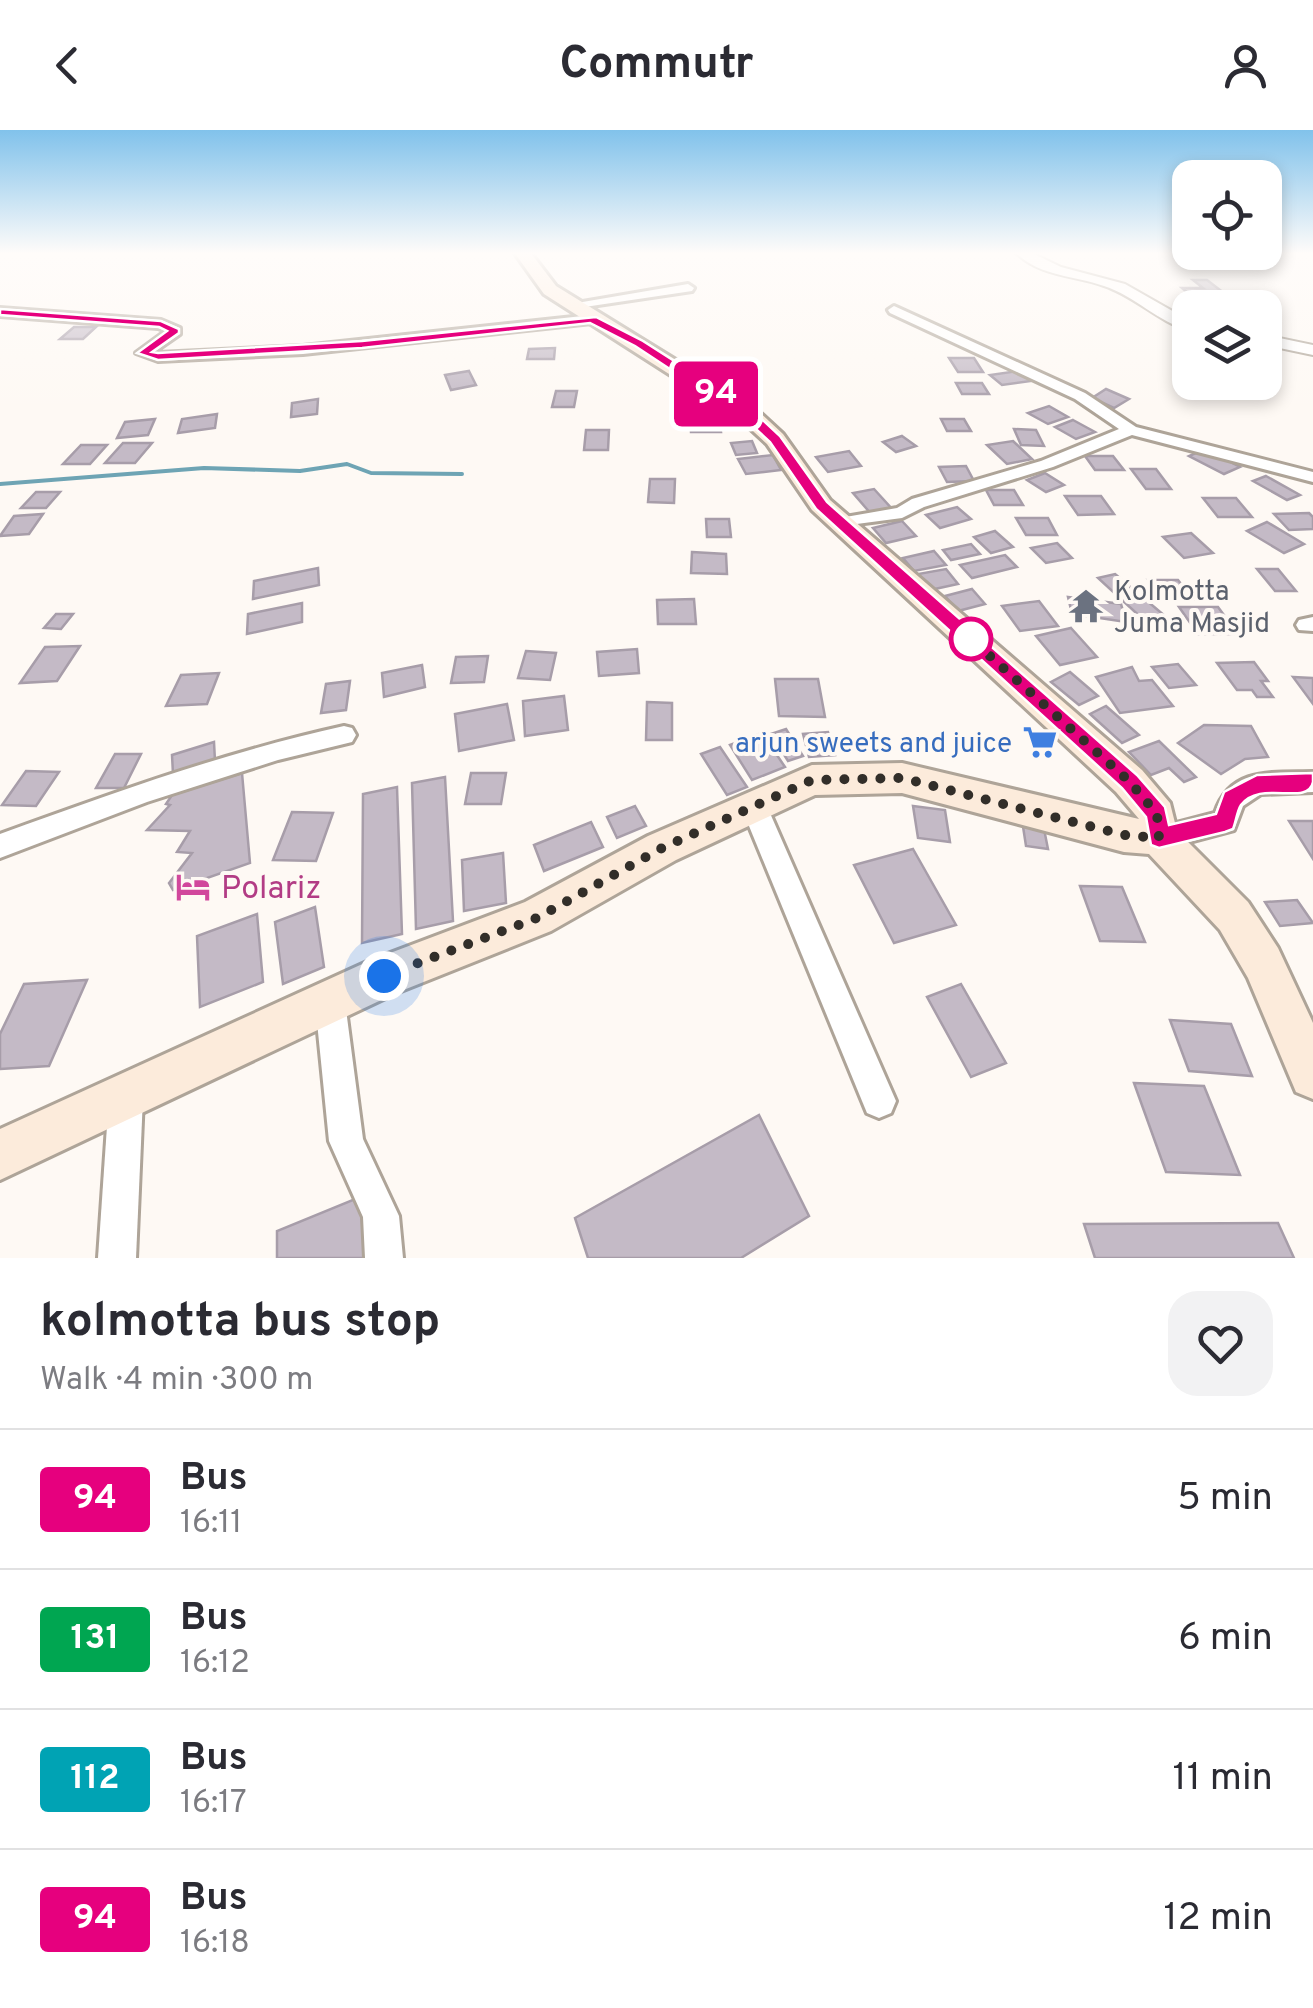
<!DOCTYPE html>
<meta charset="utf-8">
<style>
body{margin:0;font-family:Overpass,sans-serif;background:#f2f2f3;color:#2b2b33;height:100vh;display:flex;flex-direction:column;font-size:38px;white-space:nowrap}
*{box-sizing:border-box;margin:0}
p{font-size:32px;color:#7c7c81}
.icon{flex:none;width:55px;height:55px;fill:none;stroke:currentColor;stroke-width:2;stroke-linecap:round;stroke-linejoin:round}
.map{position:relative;height:1128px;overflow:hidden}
.drawer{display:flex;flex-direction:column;background:#fff;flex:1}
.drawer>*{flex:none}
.badge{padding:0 20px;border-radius:8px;font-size:35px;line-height:65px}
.buttons{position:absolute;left:1172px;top:30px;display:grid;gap:20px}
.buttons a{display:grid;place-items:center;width:110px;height:110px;border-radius:20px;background:#fff;box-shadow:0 5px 15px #0003;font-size:50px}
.you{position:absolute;width:50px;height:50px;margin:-25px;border:8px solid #fff;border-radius:50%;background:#1a73e8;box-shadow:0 0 0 15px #1a73e833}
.map>.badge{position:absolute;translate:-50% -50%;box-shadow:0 0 0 5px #fff}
.round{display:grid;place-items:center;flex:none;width:105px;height:105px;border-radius:30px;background:#f2f2f3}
.headline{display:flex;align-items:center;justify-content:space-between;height:170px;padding:0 40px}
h1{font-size:48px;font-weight:700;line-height:75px}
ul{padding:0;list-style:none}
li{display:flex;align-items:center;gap:30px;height:140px;padding:0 40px;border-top:2px solid #e1e1e2}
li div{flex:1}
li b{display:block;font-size:38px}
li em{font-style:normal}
li .badge{min-width:110px;font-weight:700;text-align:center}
header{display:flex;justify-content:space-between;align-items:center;height:130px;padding:0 40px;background:#fff;font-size:45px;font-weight:700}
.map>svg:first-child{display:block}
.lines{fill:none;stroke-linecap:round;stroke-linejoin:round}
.stream{stroke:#6ea4b4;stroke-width:4}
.building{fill:#c4bac6;stroke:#a79da9;stroke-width:2.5}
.minor-casing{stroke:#aea498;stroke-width:6}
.tertiary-casing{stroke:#aea498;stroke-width:4}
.secondary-casing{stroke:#aea498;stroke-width:6}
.minor{fill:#fff;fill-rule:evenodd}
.tertiary{fill:#fff;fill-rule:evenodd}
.secondary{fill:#fcebdb;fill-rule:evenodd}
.line{fill:#e6007e;stroke:#fff;stroke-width:2.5}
.walk{stroke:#322e29;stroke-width:10;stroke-dasharray:0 18}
.stop-dot{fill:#fff;stroke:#e6007e;stroke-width:5}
.labels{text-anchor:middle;stroke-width:8;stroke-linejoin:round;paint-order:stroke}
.worship-label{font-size:28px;fill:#5b616d;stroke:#fef9f4;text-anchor:start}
.shop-label{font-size:28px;fill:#366cbe;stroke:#fef9f4;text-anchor:end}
.near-hotel-label{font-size:32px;fill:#b23c85;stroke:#fef9f4;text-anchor:start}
</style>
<header><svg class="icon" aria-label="back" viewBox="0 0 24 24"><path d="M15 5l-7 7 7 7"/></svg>Commutr<svg class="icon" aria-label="person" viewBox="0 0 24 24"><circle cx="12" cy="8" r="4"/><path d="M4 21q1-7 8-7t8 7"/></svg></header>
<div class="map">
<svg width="1313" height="1128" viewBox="0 0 1313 1128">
<rect width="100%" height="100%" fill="#fef9f4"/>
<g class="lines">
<polyline class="stream" points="0,354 204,338 300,341 347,334 371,343 462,344"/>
</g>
<g class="building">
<polygon points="1193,150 1207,150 1237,173 1201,174 1182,158 1203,158"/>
<polygon points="74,197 96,197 83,209 60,209"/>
<polygon points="555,218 554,229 527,229 529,219"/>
<polygon points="949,228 974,228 983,242 958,242"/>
<polygon points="469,241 476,255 451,260 445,245"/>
<polygon points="1018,241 1031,251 1002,255 990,245"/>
<polygon points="956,253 982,253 989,264 962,264"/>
<polygon points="1106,259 1129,269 1114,278 1092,268"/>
<polygon points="556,261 577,261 574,277 552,277"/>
<polygon points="318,269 317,284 291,287 292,273"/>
<polygon points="1049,276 1068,287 1048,294 1028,283"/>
<polygon points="217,284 215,298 178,303 182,289"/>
<polygon points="690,287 719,287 721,302 691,302"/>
<polygon points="155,289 148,305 117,308 125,292"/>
<polygon points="941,289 964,289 971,301 947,301"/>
<polygon points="1073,290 1095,302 1076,309 1055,297"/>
<polygon points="1014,299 1036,300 1044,316 1021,315"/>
<polygon points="586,300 609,300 608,320 584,320"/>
<polygon points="902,306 916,316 896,322 883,312"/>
<polygon points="752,311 757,323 736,325 731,313"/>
<polygon points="1013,311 1032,329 1007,334 987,315"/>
<polygon points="123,313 152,313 135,333 105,333"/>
<polygon points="81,315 107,315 90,334 63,334"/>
<polygon points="1205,319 1240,337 1224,344 1189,326"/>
<polygon points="849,321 861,336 828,342 816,327"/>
<polygon points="773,325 781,340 746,344 738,329"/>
<polygon points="1085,326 1113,326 1124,340 1095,340"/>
<polygon points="966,336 974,351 947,352 939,337"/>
<polygon points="1131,339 1156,339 1171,359 1146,359"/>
<polygon points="1045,343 1064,355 1046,362 1027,350"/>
<polygon points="1266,346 1300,365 1287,370 1253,351"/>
<polygon points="650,349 675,349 674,373 648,372"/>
<polygon points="874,359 894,381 872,385 853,363"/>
<polygon points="986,360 1014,360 1023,375 994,375"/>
<polygon points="36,362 60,362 46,378 21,378"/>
<polygon points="1065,366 1101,366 1114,384 1078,385"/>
<polygon points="1203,368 1236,368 1252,387 1218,387"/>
<polygon points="957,377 971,389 940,398 926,385"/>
<polygon points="1309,383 1313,387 1313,399 1289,400 1274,384"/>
<polygon points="43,384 29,404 0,406 14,386"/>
<polygon points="1016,388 1048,388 1057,405 1026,405"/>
<polygon points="706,389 729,389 731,407 707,407"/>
<polygon points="902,391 916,406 886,413 873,398"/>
<polygon points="1267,392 1304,414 1284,423 1247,401"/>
<polygon points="995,401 1013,417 991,423 974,407"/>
<polygon points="1191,403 1213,423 1184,428 1163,407"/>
<polygon points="1057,413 1072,428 1046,433 1031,418"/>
<polygon points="971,414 980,424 951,430 943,420"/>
<polygon points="934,421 946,435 914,441 903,428"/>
<polygon points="692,422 726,424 727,444 691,443"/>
<polygon points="1005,425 1017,437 972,448 960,435"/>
<polygon points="318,438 319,455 253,469 254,451"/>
<polygon points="946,439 958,454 930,460 918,444"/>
<polygon points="1257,439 1278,439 1296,461 1275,461"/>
<polygon points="1115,444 1165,486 1146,492 1098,448"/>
<polygon points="1148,450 1178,450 1193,469 1161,469"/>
<polygon points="972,459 985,474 958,481 945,466"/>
<polygon points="1068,467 1121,474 1126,492 1072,484"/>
<polygon points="694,469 696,494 658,494 657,470"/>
<polygon points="1039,471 1058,496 1020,501 1002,476"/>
<polygon points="302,473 302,492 247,504 248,484"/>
<polygon points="1179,477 1218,477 1238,504 1198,504"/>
<polygon points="56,484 73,484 61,499 44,498"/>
<polygon points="1071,498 1097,527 1060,535 1036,506"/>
<polygon points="80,516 57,551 20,553 45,517"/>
<polygon points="637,519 639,543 599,546 597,522"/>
<polygon points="526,521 556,523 550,550 518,548"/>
<polygon points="488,526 484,552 451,553 456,527"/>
<polygon points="1254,532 1268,551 1261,551 1273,567 1257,567 1252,560 1237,560 1217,533"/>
<polygon points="1178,534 1196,555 1169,558 1152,537"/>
<polygon points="422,535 425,557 384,567 382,543"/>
<polygon points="1132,537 1139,551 1152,550 1173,576 1120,583 1096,547"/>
<polygon points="1070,542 1098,566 1079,575 1051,552"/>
<polygon points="219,543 207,574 166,576 181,545"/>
<polygon points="1293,547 1313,548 1313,574"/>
<polygon points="775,549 818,549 825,587 779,586"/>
<polygon points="350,551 346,580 321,583 326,554"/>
<polygon points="564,566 568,600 525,606 523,571"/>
<polygon points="647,572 672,573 672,610 646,610"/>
<polygon points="507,574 514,610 459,621 455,584"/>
<polygon points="1106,576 1139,605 1122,613 1090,584"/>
<polygon points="1204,595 1251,596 1268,627 1245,629 1221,644 1178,613"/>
<polygon points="786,599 803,626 788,631 771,604"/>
<polygon points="828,602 835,625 809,627 803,604"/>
<polygon points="762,603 785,637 752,650 730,615"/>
<polygon points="1159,611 1196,647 1184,652 1169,638 1151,645 1129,622"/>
<polygon points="214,612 215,631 173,644 172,625"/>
<polygon points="720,617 747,657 727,665 701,624"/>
<polygon points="115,624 141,624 124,658 96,658"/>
<polygon points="26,641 59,642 36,676 2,675"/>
<polygon points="242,643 250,733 173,760 169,753 192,723 177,722 190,701 147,700 170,675 166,674 172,665"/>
<polygon points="471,643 506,643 501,674 465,674"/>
<polygon points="445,647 453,791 416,799 412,653"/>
<polygon points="397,657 402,804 362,813 363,664"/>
<polygon points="635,676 646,696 617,708 607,687"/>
<polygon points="913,676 945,680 950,712 918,708"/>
<polygon points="292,682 333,683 316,731 273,730"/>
<polygon points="1022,690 1043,694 1048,719 1026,716"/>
<polygon points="1289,691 1313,691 1313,729"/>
<polygon points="591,692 603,717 544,741 534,715"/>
<polygon points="913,719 956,795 894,813 854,735"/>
<polygon points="503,723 506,773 464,781 462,730"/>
<polygon points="1080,756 1122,757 1145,812 1100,811"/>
<polygon points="1297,770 1313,793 1280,796 1265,772"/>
<polygon points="315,777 324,837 283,854 275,792"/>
<polygon points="257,784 263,852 200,877 197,806"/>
<polygon points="87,850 49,936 0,939 0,904 24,854"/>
<polygon points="961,854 1006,933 971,947 927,867"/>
<polygon points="1170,890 1231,894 1252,946 1189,941"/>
<polygon points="1134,953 1204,956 1240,1045 1166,1042"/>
<polygon points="759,985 809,1086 741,1128 588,1128 575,1088"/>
<polygon points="360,1067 365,1128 277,1128 277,1101"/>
<polygon points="1278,1093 1294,1128 1095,1128 1084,1094"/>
</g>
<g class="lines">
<g class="minor-casing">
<g id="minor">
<polygon points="688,154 694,158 692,161 571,179 565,175"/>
<polygon points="894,176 1085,263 1136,297 1313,342 1313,352 1132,305 1053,337 924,377 902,388 834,397 834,389 897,378 912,369 1041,331 1119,299 1075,269 890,183 888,180"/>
<polygon points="0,178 161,190 180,198 180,204 154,222 158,223 303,216 592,185 598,189 592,193 303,224 158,231 136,223 166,201 158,198 0,186"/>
<polygon points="1313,487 1313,501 1299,500 1296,495 1299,490"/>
<path d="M344 596 352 598 356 605 352 612 278 630 147 672 0 728V704C113 663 226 622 344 596Z"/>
<path d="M1313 642V662L1261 664 1243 676 1234 700 1159 720 1150 716 1146 708 1150 700 1215 683C1230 637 1272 643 1313 642Z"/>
<polygon points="753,663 762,666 766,674 896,971 891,983 879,988 867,983 740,674 744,666"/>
<polygon points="330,857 341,861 345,872 363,1009 399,1086 403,1128 365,1128 363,1087 329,1011 315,872 319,861"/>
<polygon points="126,950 138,955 143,967 136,1128 98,1128 109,967 114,955"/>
</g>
</g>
<g class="tertiary-casing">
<g id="tertiary">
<path d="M1015 122H1030L1061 137 1125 154 1190 191V201C1158 192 1135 166 1104 156 1073 145 1040 147 1015 122Z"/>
<polygon points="1265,205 1313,215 1313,225 1265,215"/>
</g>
</g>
<g class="secondary-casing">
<polygon id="secondary" points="514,122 530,122 556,156 757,280 783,304 830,370 1142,640 1170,673 1177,701 1248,772 1278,818 1313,893 1313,969 1296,962 1248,848 1220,800 1149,724 1124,722 902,663 815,665 676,730 551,801 396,863 0,1050 0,999 369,831 525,772 648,706 812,635 902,633 1139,689 1116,662 812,380 767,314 741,290 544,164"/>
</g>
<use href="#minor" class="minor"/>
<use href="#tertiary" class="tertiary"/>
<use href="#secondary" class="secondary"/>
</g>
<linearGradient id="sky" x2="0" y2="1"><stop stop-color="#81c2eb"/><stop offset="0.44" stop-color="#fffcfa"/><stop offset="1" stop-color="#fffcfa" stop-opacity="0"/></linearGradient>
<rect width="1313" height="280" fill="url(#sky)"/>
<path class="line" d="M0 179 161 191 179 199V203L152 222 158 223 362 211 596 187 643 211 754 282 780 306 827 372 1137 645 1165 677 1169 695 1216 684 1224 662 1257 645 1313 643V652C1308 677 1260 649 1241 675 1237 681 1236 692 1233 699L1225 702 1159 718 1151 715 1146 687 1122 658 816 379 770 312 744 288 635 216 590 193 362 218 158 230 137 223 167 201 159 197 0 185Z"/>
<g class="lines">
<polyline class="walk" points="384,846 537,788 662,718 812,650 902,648 1124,705 1159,708 1157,684 1129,651 971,509"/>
</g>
<defs>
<g id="temple-bare" transform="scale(2.7)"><path d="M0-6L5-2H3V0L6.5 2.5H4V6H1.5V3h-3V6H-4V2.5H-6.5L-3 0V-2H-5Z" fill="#6b7280" stroke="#fef9f4" stroke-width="2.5" paint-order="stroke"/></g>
<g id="supermarket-bare" transform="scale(2.7)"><path d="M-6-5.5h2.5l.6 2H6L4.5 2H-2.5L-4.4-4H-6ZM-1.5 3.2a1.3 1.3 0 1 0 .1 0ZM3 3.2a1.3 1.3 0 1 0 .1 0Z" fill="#3f7fe0" stroke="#fef9f4" stroke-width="2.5" paint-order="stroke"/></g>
<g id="hotel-bare" transform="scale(2.7)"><path d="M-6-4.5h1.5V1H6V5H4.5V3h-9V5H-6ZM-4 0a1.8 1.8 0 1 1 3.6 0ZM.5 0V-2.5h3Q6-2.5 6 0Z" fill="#d1479c" stroke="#fef9f4" stroke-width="2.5" paint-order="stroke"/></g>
</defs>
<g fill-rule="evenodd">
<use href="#temple-bare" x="1086" y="476"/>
<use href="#supermarket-bare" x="1040" y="612"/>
<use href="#hotel-bare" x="193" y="757"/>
</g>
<circle class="stop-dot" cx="971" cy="509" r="20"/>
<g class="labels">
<g class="worship-label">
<text x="1114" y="470">Kolmotta<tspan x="1114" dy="32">Juma Masjid</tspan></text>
</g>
<g class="shop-label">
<text x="1012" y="622">arjun sweets and juice</text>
</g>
<g class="near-hotel-label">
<text x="221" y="768">Polariz</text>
</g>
</g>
</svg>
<div class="buttons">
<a><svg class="icon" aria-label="locate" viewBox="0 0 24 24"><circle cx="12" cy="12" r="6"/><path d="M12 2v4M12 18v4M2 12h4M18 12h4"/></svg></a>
<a><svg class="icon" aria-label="layers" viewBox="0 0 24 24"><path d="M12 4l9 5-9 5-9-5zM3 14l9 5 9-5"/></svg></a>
</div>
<div class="you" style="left:384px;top:846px"></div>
<b class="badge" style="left:716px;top:264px;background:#e6007e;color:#fff">94</b>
</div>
<section class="drawer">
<div class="headline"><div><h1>kolmotta bus stop</h1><p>Walk · 4 min · 300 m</p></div><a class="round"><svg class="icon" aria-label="heart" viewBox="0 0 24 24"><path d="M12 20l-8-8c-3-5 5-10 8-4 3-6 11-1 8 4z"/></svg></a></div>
<ul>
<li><span class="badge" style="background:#e6007e;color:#fff">94</span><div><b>Bus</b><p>16:11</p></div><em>5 min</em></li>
<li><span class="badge" style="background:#00a651;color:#fff">131</span><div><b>Bus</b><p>16:12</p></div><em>6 min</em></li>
<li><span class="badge" style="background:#00a3b4;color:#fff">112</span><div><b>Bus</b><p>16:17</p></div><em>11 min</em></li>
<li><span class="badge" style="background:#e6007e;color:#fff">94</span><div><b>Bus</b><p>16:18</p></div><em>12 min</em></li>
</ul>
</section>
